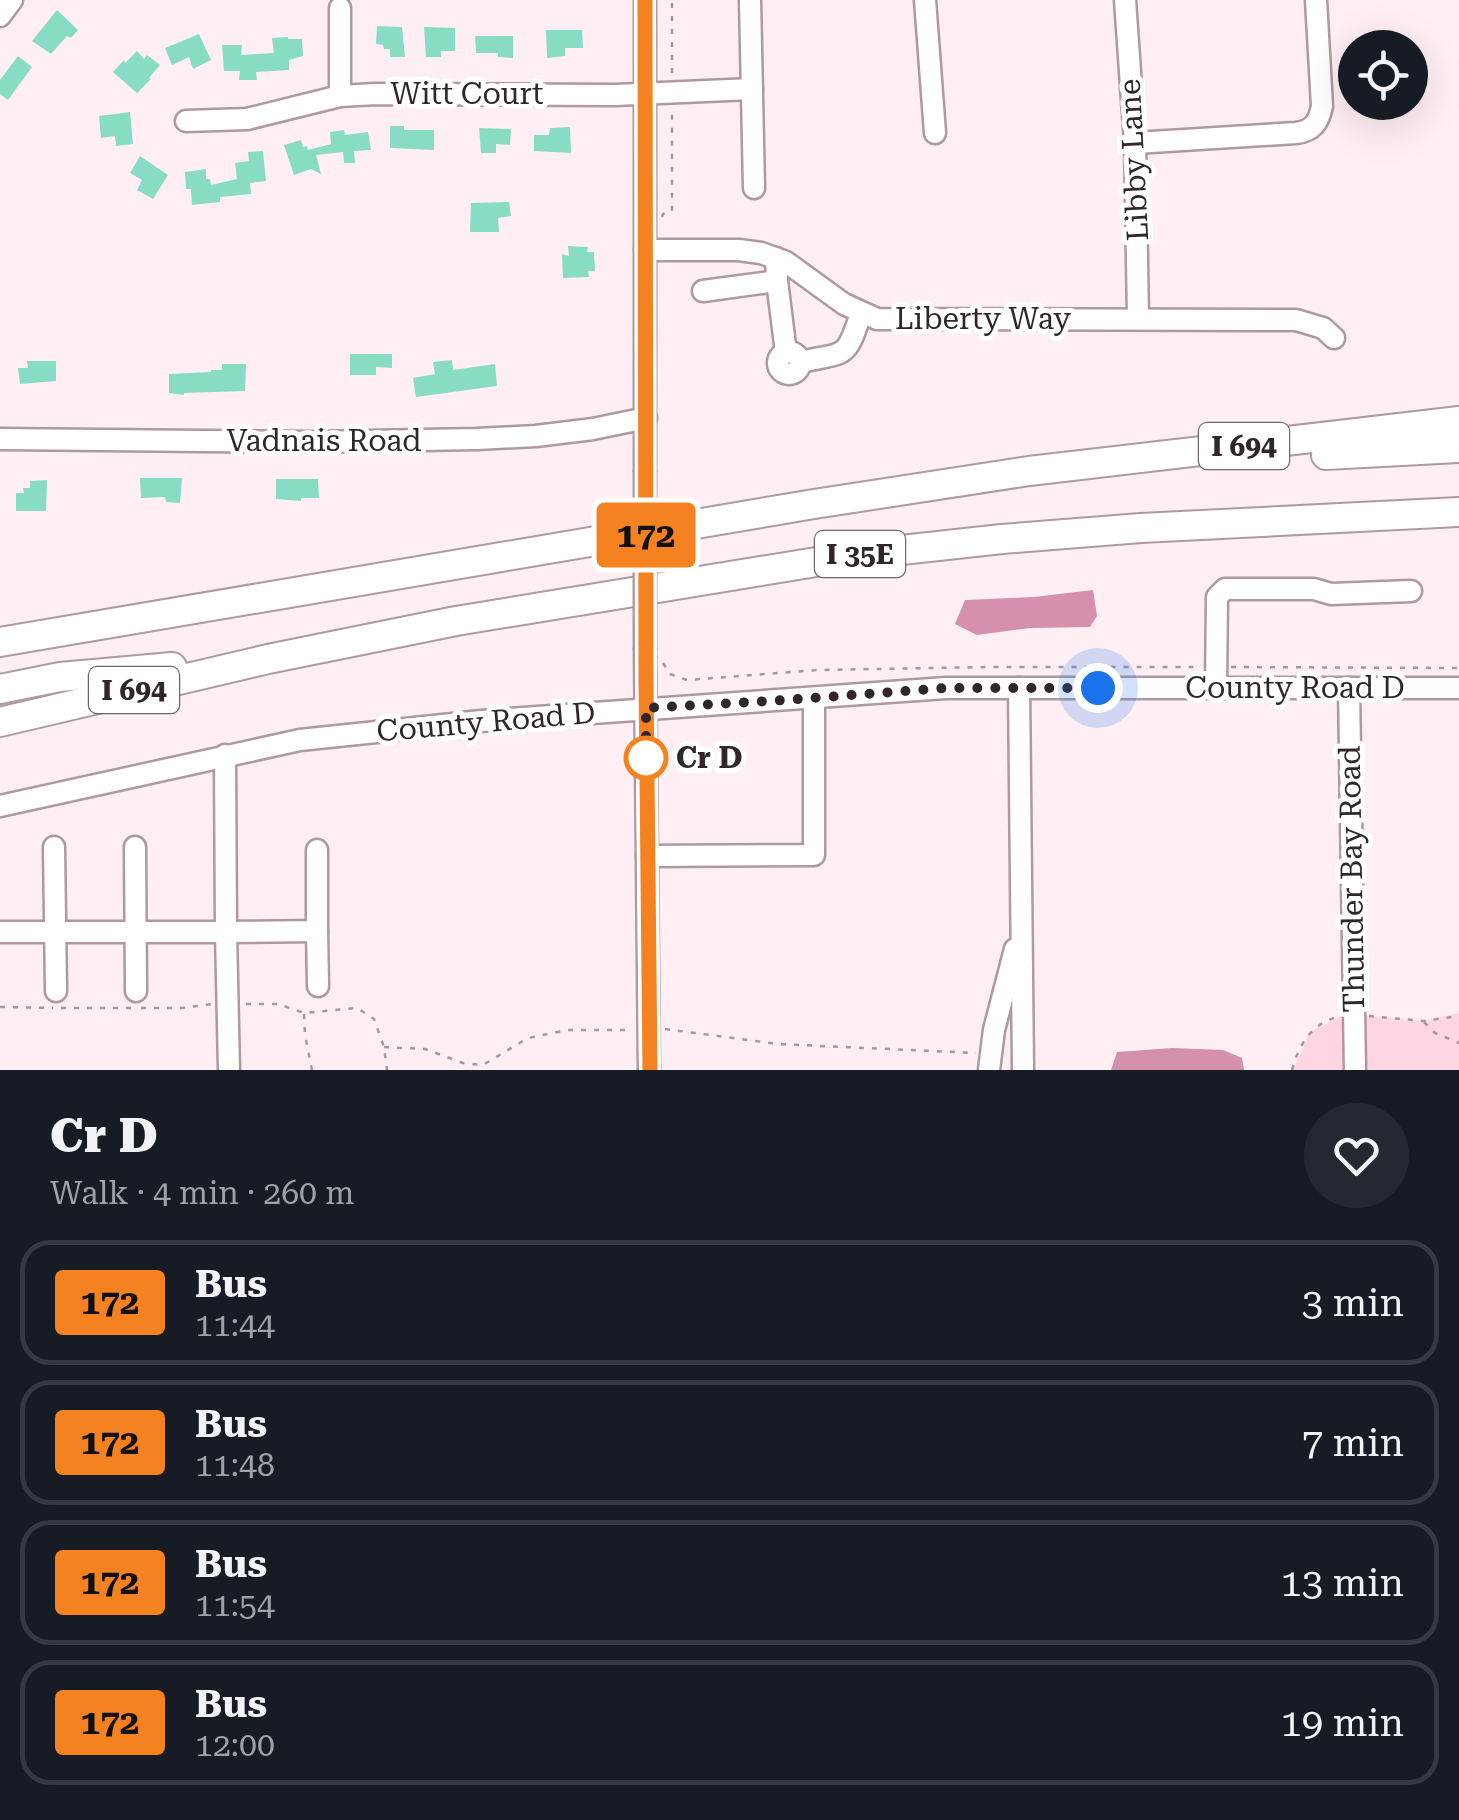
<!DOCTYPE html>
<meta charset="utf-8">
<style>
body{margin:0;font-family:"Roboto Serif",serif;background:#242831;color:#f1f3f6;height:100vh;display:flex;flex-direction:column;font-size:38px;white-space:nowrap}
*{box-sizing:border-box;margin:0}
p{font-size:32px;color:#9ea1a6}
.icon{flex:none;width:55px;height:55px;fill:none;stroke:currentColor;stroke-width:2;stroke-linecap:round;stroke-linejoin:round}
.map{position:relative;height:1070px;overflow:hidden}
.panel{display:flex;flex-direction:column;background:#171b24;flex:1}
.panel>*{flex:none}
.badge{padding:0 20px;border-radius:8px;font-size:35px;line-height:65px}
.tools{position:absolute;left:1338px;top:30px;display:grid;gap:20px}
.tools a{display:grid;place-items:center;width:90px;height:90px;border-radius:50%;background:#171b24;box-shadow:0 10px 40px #0002;font-size:50px}
.you{position:absolute;width:50px;height:50px;margin:-25px;border:8px solid #fff;border-radius:50%;background:#1a73e8;box-shadow:0 0 0 15px #1a73e833}
.map>.badge{position:absolute;translate:-50% -50%;box-shadow:0 0 0 5px #fff}
.round{display:grid;place-items:center;flex:none;width:105px;height:105px;border-radius:52px;background:#242831}
.overview{display:flex;align-items:center;justify-content:space-between;height:170px;padding:0 50px}
h1{font-size:48px;font-weight:800;line-height:75px}
ul{padding:0;list-style:none}
li{display:flex;align-items:center;gap:30px;height:125px;margin:0 20px 15px;padding:0 30px;border:5px solid #363941;border-radius:30px}
li div{flex:1}
li b{display:block;font-size:38px}
li em{font-style:normal}
li .badge{min-width:110px;font-weight:700;text-align:center}
.map>svg:first-child{display:block}
.green{fill:#ffd5e4}
.water{fill:#d490ac}
.building{fill:#88dcc3}
.lines{fill:none;stroke-linecap:round;stroke-linejoin:round}
.minor-casing{stroke:#b098a1;stroke-width:25}
.highway-casing{stroke:#b098a1;stroke-width:32}
.path{stroke:#a5989d;stroke-width:2.5;stroke-dasharray:5 8;stroke-linecap:butt}
.minor{stroke:#fff;stroke-width:20}
.highway{stroke:#fff;stroke-width:28}
.minor-bridge-casing{stroke:#b098a1;stroke-width:25;stroke-linecap:butt}
.minor-bridge{stroke:#fff;stroke-width:20}
.line-casing{stroke:#fff;stroke-width:22}
.line{stroke:#f58220;stroke-width:15}
.walk{stroke:#30262a;stroke-width:10;stroke-dasharray:0 18}
.stop-dot{fill:#fff;stroke:#f58220;stroke-width:5}
.labels{text-anchor:middle;stroke-width:10;stroke-linejoin:round;paint-order:stroke}
.shield{fill:#fff;stroke:#6e676a;stroke-width:2.5}
.shield-label{font-size:28px;font-weight:bold;fill:#30262a}
.street-label{font-size:30px;fill:#30262a;stroke:#fff}
.stop-label{font-size:30px;font-weight:bold;fill:#30262a;stroke:#fff;text-anchor:start}
</style>
<div class="map">
<svg width="1459" height="1070" viewBox="0 0 1459 1070">
<rect width="100%" height="100%" fill="#ffeff5"/>
<polygon class="green" points="1459,1013 1459,1070 1293,1070 1310,1032 1346,1014 1423,1021"/>
<g class="water">
<polygon points="1093,590 1097,616 1090,627 1030,628 977,635 955,624 965,600 1034,597"/>
<polygon points="1172,1048 1223,1050 1242,1058 1244,1070 1111,1070 1117,1052"/>
</g>
<g class="building">
<polygon points="57,10 78,30 71,38 67,36 51,54 32,41"/>
<polygon points="377,26 402,27 405,57 390,57 390,49 384,49 383,45 376,44"/>
<polygon points="424,27 455,28 455,51 441,51 441,57 426,57"/>
<polygon points="546,30 582,30 583,48 565,48 565,56 547,58"/>
<polygon points="199,34 211,60 193,69 189,57 172,65 165,48"/>
<polygon points="475,36 513,36 513,58 498,57 498,53 476,53"/>
<polygon points="288,37 288,39 302,39 303,56 289,60 289,70 256,72 257,80 239,80 240,71 224,71 222,45 242,45 241,55 274,53 272,38"/>
<polygon points="137,51 144,59 147,55 160,65 149,78 151,79 137,93 113,72 124,60 125,63"/>
<polygon points="18,56 32,67 8,100 0,94 0,80"/>
<polygon points="130,112 133,144 116,146 115,136 101,138 99,116"/>
<polygon points="390,126 404,126 404,130 434,130 434,150 390,148"/>
<polygon points="570,127 571,153 534,151 534,135 549,135 550,128"/>
<polygon points="479,128 511,129 510,145 496,144 496,153 481,153"/>
<polygon points="344,130 345,135 368,132 371,150 354,151 355,163 344,163 343,152 316,155 321,174 311,169 294,175 284,145 301,140 303,147 307,146 308,150 331,144 330,132"/>
<polygon points="263,151 266,181 250,183 251,194 220,197 220,202 192,205 191,189 186,189 185,172 206,169 206,179 210,179 211,185 237,179 235,163 249,161 248,152"/>
<polygon points="140,156 168,175 153,199 137,190 142,180 130,173"/>
<polygon points="509,202 511,216 498,218 499,232 470,232 471,203"/>
<polygon points="568,246 588,247 587,252 594,252 595,271 588,271 589,277 563,278 562,254 569,256"/>
<polygon points="350,354 392,354 392,368 376,367 376,375 350,375"/>
<polygon points="452,360 453,370 495,364 497,386 416,397 413,378 435,374 433,362"/>
<polygon points="27,361 56,361 56,381 20,384 18,368 28,368"/>
<polygon points="222,364 246,364 245,391 184,393 184,395 169,393 169,374 211,372 211,370 222,370"/>
<polygon points="140,478 182,478 180,503 166,502 165,497 141,498"/>
<polygon points="276,479 318,479 319,498 301,498 301,501 276,499"/>
<polygon points="47,480 46,511 16,511 16,493 24,493 23,488 30,488 30,481"/>
</g>
<g class="lines">
<g class="minor-casing">
<g id="minor">
<polyline points="645,0 645,470"/>
<polyline points="750,0 754,188"/>
<polyline points="925,0 935,133"/>
<polyline points="1125,0 1135,143 1138,319"/>
<polyline points="0,16 12,0"/>
<polyline points="340,96 340,8"/>
<polyline points="186,121 247,119 340,96 376,94 615,95 752,89"/>
<path d="M1135 143 1296 133C1313 131 1319 122 1322 106L1316 0"/>
<polyline points="645,250 739,250 761,253 786,262 844,304 877,319 1296,320 1323,328 1334,338"/>
<polyline points="777,281 786,353"/>
<polyline points="703,291 777,281 776,258"/>
<circle cx="789" cy="363" r="11"/>
<path d="M800 362C846 352 846 360 861 313"/>
<polyline points="0,439 311,442 477,439 536,436 593,429 646,418"/>
<polyline points="645,650 649,1070"/>
<polyline points="1019,688 1023,1070"/>
<polyline points="1216,688 1217,597 1225,589 1314,589 1331,594 1411,591"/>
<polyline points="1349,688 1355,1070"/>
<polyline points="0,806 300,740 481,721 946,688 1459,688"/>
<polyline points="54,847 56,991"/>
<polyline points="135,847 136,991"/>
<polyline points="647,856 814,855 814,698"/>
<polyline points="317,931 318,986"/>
<polyline points="0,932 226,932 225,755"/>
<polyline points="229,1070 226,932 317,931 317,850"/>
<polyline points="989,1070 994,1030 1015,949"/>
</g>
</g>
<g class="highway-casing">
<g id="highway">
<polyline points="1326,455 1459,448"/>
<polyline points="0,642 814,504 1029,471 1459,421"/>
<polyline points="0,689 60,677 172,667"/>
<polyline points="0,722 268,659 456,621 865,554 1002,539 1141,528 1459,512"/>
</g>
</g>
<g class="path">
<polyline points="672,73 672,0"/>
<polyline points="662,217 663,214 672,211 672,111"/>
<polyline points="663,663 670,674 687,680 818,670 989,667 1198,667"/>
<polyline points="1231,667 1459,668"/>
<polyline points="246,1004 278,1004 304,1013 357,1008 374,1019 384,1047 387,1070"/>
<polyline points="0,1007 53,1008"/>
<polyline points="61,1008 133,1008"/>
<polyline points="141,1008 182,1008 213,1004"/>
<polyline points="304,1014 305,1035 312,1070"/>
<polyline points="1369,1016 1423,1021 1459,1016"/>
<polyline points="1424,1022 1435,1033 1459,1043"/>
<polyline points="665,1029 778,1044 976,1053"/>
<polyline points="384,1047 425,1049 463,1063 483,1065 528,1038 568,1030 632,1030"/>
<path d="M1292 1070C1299 1045 1310 1025 1337 1017"/>
</g>
<use href="#minor" class="minor"/>
<use href="#highway" class="highway"/>
<g class="minor-bridge-casing">
<polyline id="minor-bridge" points="645,470 645,650"/>
</g>
<use href="#minor-bridge" class="minor-bridge"/>
</g>
<g class="lines">
<g class="line-casing">
<polyline id="line" points="645,0 646,679 650,1070"/>
</g>
<use href="#line" class="line"/>
<polyline class="walk" points="646,758 646,765 646,708 786,700 946,688 1098,688"/>
</g>
<circle class="stop-dot" cx="646" cy="758" r="20"/>
<g class="labels">
<g class="shield">
<rect x="1199" y="423" width="90" height="46" rx="8"/>
<rect x="815" y="531" width="90" height="46" rx="8"/>
<rect x="89" y="667" width="90" height="46" rx="8"/>
</g>
<g class="shield-label">
<text x="1244" y="456">I 694</text>
<text x="860" y="564">I 35E</text>
<text x="134" y="700">I 694</text>
</g>
<g class="street-label">
<text x="467" y="104">Witt Court</text>
<text transform="translate(1134 160) rotate(-93)" y="10">Libby Lane</text>
<text x="983" y="329">Liberty Way</text>
<text x="324" y="451">Vadnais Road</text>
<text x="1295" y="698">County Road D</text>
<text transform="translate(486 722) rotate(-5)" y="10">County Road D</text>
<text transform="translate(1352 879) rotate(-91)" y="10">Thunder Bay Road</text>
</g>
<g class="stop-label">
<text x="676" y="768">Cr D</text>
</g>
</g>
</svg>
<div class="tools">
<a><svg class="icon" aria-label="locate" viewBox="0 0 24 24"><circle cx="12" cy="12" r="6"/><path d="M12 2v4M12 18v4M2 12h4M18 12h4"/></svg></a>
</div>
<div class="you" style="left:1098px;top:688px"></div>
<b class="badge" style="left:646px;top:535px;background:#f58220;color:#111">172</b>
</div>
<section class="panel">
<div class="overview"><div><h1>Cr D</h1><p>Walk · 4 min · 260 m</p></div><a class="round"><svg class="icon" aria-label="heart" viewBox="0 0 24 24"><path d="M12 20l-8-8c-3-5 5-10 8-4 3-6 11-1 8 4z"/></svg></a></div>
<ul>
<li><span class="badge" style="background:#f58220;color:#111">172</span><div><b>Bus</b><p>11:44</p></div><em>3 min</em></li>
<li><span class="badge" style="background:#f58220;color:#111">172</span><div><b>Bus</b><p>11:48</p></div><em>7 min</em></li>
<li><span class="badge" style="background:#f58220;color:#111">172</span><div><b>Bus</b><p>11:54</p></div><em>13 min</em></li>
<li><span class="badge" style="background:#f58220;color:#111">172</span><div><b>Bus</b><p>12:00</p></div><em>19 min</em></li>
</ul>
</section>
